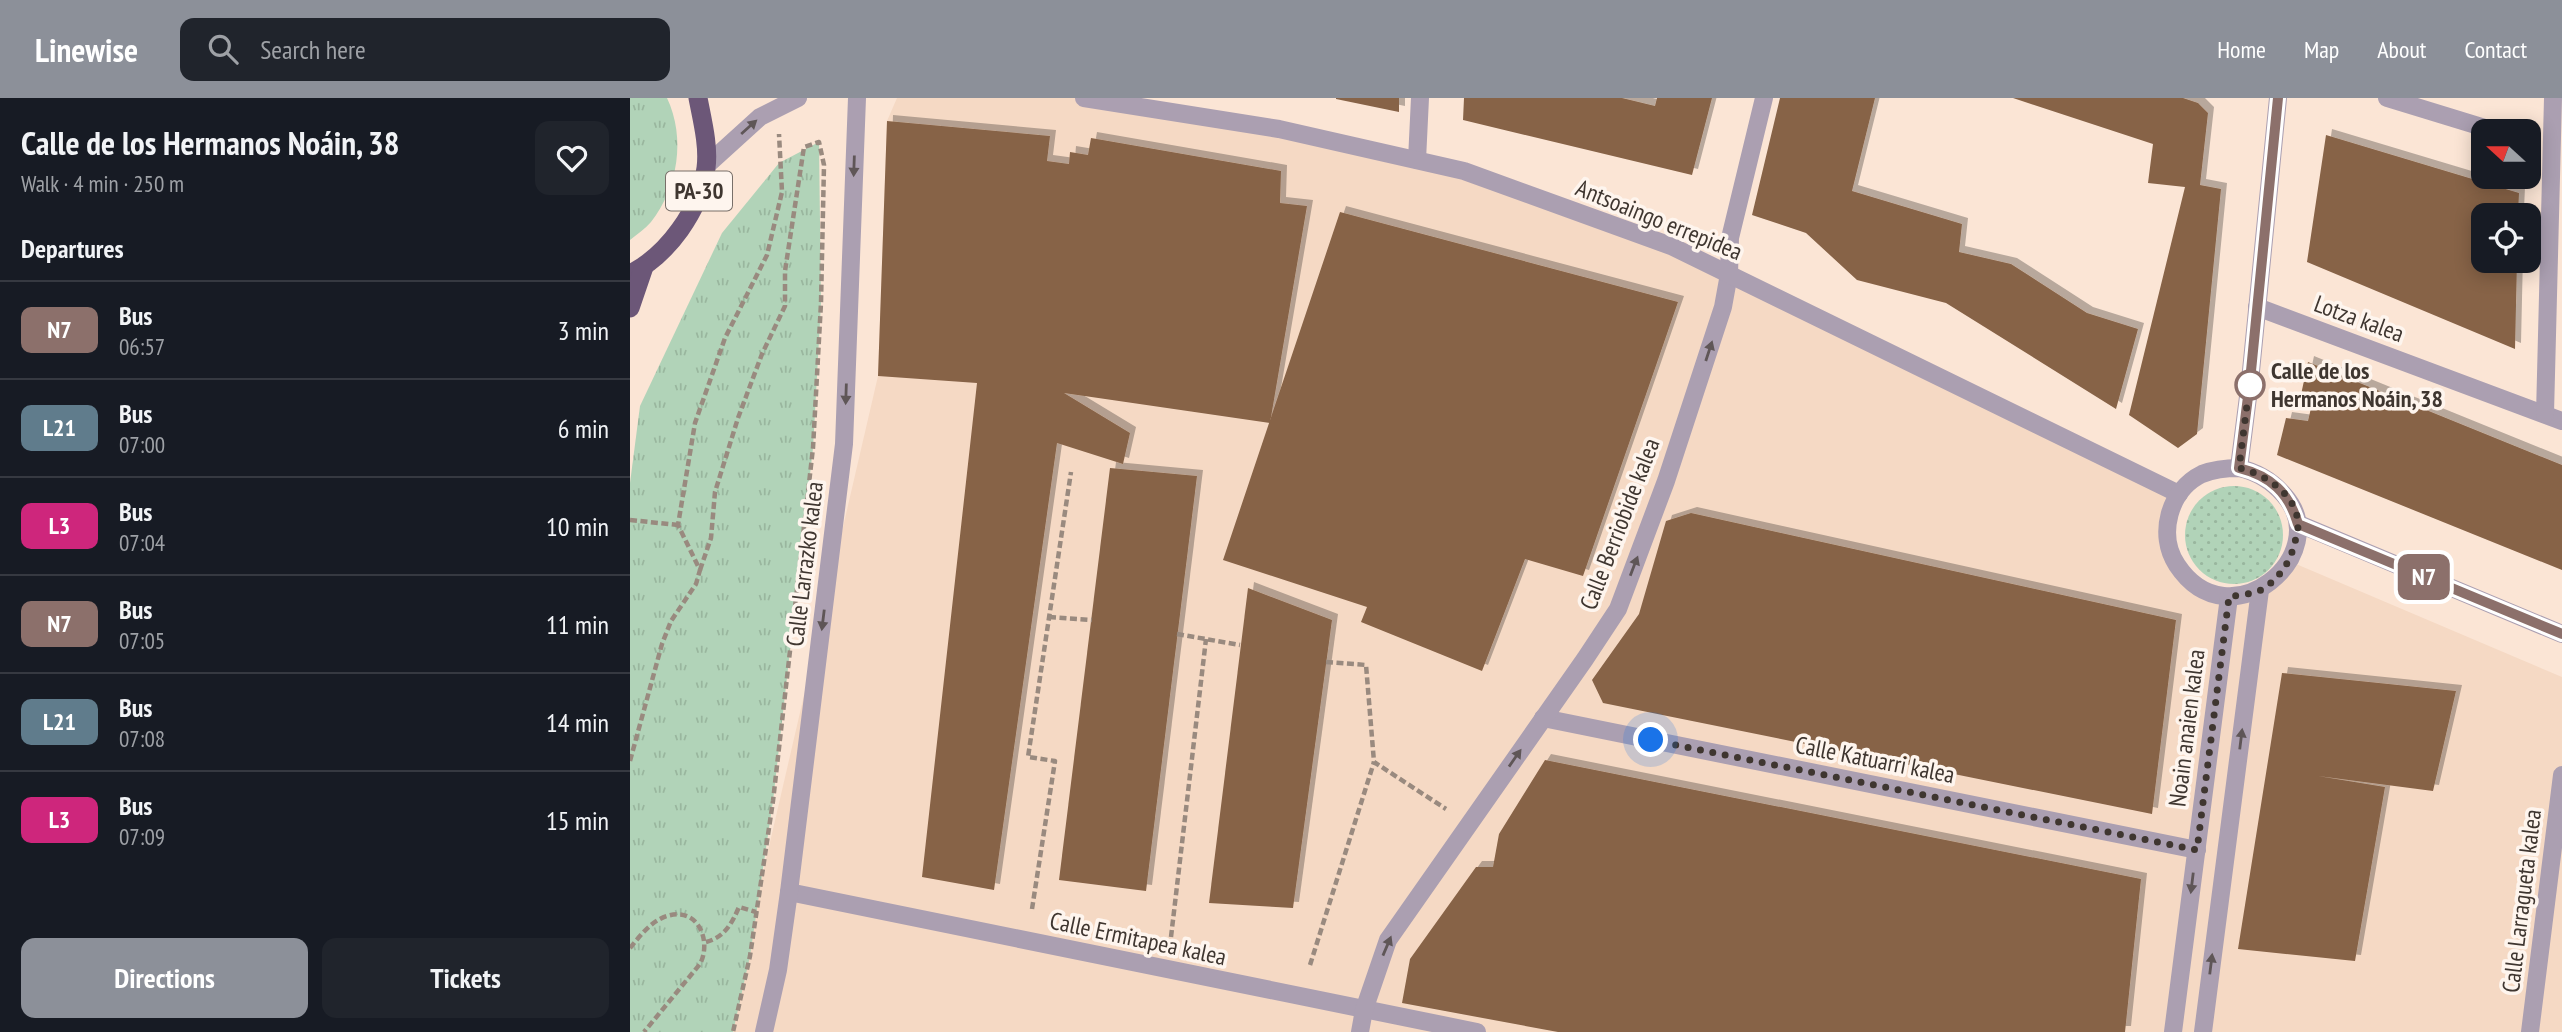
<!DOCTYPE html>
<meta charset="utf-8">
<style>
body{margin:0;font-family:"PT Sans Narrow",sans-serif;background:#20242c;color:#f1f3f6;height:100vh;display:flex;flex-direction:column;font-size:26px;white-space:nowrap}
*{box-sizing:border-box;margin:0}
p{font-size:23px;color:#9ea1a6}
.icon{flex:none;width:38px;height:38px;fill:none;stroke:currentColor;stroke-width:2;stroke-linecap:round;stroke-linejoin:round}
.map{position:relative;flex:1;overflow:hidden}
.sheet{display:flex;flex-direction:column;background:#171b24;width:630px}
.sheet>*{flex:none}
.badge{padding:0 14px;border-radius:10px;font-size:24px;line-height:46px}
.needle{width:46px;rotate:291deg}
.fabs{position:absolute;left:1841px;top:21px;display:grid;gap:14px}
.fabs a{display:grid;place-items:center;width:70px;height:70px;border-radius:14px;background:#171b24;box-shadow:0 4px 18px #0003;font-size:35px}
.you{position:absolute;width:35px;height:35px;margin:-18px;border:5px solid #fff;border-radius:50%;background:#1a73e8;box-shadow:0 0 0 10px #1a73e833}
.map>.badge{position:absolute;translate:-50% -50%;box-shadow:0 0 0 4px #fff}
h2{padding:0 21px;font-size:26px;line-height:63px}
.round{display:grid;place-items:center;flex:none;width:74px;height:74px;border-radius:14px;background:#20242c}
.overview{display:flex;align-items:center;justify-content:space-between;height:119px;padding:0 21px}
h1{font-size:33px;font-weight:600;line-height:52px}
.button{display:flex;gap:14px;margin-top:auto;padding:14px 21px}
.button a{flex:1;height:80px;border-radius:14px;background:#8c9099;color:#fff;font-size:28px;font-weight:600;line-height:80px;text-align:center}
.button a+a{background:#20242c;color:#f1f3f6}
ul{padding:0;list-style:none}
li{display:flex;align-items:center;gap:21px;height:98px;padding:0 21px;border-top:2px solid #363941}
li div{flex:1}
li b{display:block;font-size:26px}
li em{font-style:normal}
li .badge{min-width:77px;font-weight:700;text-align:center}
header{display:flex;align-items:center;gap:42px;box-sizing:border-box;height:98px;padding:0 35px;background:#8c9099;color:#fff}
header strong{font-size:33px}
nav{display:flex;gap:38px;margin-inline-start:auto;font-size:24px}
.search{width:490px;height:63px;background:#20242c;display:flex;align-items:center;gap:18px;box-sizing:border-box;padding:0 24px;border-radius:14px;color:#9ea1a6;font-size:26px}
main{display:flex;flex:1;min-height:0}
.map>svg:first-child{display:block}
.built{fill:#f5d9c4}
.grass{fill:url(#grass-tufts)}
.garden{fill:url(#garden-dots)}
.building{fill:#876347;filter:url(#shadow)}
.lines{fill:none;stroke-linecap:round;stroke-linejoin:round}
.path{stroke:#998a7f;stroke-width:4.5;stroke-dasharray:7 3.5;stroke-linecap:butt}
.pedestrian{stroke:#ab9fb1;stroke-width:18}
.minor{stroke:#ab9fb1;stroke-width:18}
.tertiary{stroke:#ab9fb1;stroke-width:18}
.trunk{stroke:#6c5778;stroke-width:19}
.oneway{fill:#5f5657}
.line-casing{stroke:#fff;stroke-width:16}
.line{stroke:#8c706b;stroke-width:10}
.walk{stroke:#3f3630;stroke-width:7;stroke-dasharray:0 12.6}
.stop-dot{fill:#fff;stroke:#8c706b;stroke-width:3.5}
.labels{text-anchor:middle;stroke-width:7;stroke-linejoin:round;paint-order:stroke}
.shield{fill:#fef5ee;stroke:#786f69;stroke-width:2}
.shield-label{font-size:23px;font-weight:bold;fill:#3f3630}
.street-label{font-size:24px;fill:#3f3630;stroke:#fef5ee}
.stop-label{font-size:24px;font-weight:bold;fill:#3f3630;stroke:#fef5ee;text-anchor:start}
</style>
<header>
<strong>Linewise</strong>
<div class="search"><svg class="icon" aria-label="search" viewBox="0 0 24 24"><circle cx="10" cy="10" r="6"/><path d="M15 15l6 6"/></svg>Search here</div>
<nav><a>Home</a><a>Map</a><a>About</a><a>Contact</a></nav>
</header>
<main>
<section class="sheet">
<div class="overview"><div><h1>Calle de los Hermanos Noáin, 38</h1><p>Walk · 4 min · 250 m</p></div><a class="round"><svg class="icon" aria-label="heart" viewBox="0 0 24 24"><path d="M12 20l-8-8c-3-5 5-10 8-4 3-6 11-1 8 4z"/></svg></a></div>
<h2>Departures</h2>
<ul>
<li><span class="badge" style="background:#8c706b;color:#fff">N7</span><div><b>Bus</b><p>06:57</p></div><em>3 min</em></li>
<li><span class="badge" style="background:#607c8c;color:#fff">L21</span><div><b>Bus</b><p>07:00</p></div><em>6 min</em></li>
<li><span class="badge" style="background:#ce267c;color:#fff">L3</span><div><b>Bus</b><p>07:04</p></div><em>10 min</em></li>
<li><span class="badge" style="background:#8c706b;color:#fff">N7</span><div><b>Bus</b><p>07:05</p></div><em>11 min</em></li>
<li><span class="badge" style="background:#607c8c;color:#fff">L21</span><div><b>Bus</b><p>07:08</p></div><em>14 min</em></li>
<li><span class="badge" style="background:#ce267c;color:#fff">L3</span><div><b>Bus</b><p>07:09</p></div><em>15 min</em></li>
</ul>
<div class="button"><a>Directions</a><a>Tickets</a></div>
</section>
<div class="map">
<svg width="1932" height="934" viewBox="0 0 1932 934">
<defs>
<pattern id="grass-tufts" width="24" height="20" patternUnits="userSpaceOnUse" patternTransform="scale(1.75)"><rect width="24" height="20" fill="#b1d3b8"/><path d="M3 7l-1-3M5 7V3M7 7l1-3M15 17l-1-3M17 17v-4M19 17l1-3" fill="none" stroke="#99b69e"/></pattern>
<pattern id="garden-dots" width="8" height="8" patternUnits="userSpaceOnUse" patternTransform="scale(1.75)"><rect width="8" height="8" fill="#b1d3b8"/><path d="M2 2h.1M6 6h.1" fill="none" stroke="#99b69e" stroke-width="1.8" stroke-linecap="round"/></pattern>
<filter id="shadow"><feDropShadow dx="6" dy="-6" stdDeviation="0" flood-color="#0004"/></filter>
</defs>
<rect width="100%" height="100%" fill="#fbe5d5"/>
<polygon class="built" points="267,0 447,0 834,73 1041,148 1549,396 1537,427 1556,481 1599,499 1659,463 1932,579 1932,934 96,934 248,278 257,23"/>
<g class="grass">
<path d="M0 0H37C56 40 48 90 21 124 15 131 7 136 0 142Z"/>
<polygon points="189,44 191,205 183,350 143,703 120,858 103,934 0,934 0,385 10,308 92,135 149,65"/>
</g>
<circle class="garden" cx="1604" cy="437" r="49"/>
<g class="building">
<polygon points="706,0 769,0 769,14 706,1"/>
<polygon points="834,0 992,0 1025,8 1027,0 1082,0 1062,77 833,22"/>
<polygon points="1150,0 1245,0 1222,93 1332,126 1329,154 1381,166 1457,215 1508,231 1486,311 1316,205 1227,182 1176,135 1122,117"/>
<polygon points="1383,0 1553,0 1568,5 1578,15 1570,87 1591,91 1567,336 1548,350 1499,317 1555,89 1518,85 1523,46"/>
<polygon points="257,23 420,38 417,63 439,66 440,54 458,57 461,40 651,73 650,105 677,108 640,325 434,295 500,335 493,366 427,345 364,792 292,779 347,285 248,278"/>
<polygon points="1696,37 1889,95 1888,117 1853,117 1853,163 1887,163 1885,251 1677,164"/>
<polygon points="710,114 1048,204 953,478 895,461 852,573 731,524 737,509 593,462"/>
<polygon points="1678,264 1932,367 1932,472 1647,357 1656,320 1678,323 1681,310 1669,306"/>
<polygon points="480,370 567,378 516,793 429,782"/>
<polygon points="1061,415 1546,522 1522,716 973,605 962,582 1009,516 1036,423"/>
<polygon points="618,490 702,522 663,810 579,805"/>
<polygon points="1652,575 1826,593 1803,693 1688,678 1755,689 1725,863 1608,851"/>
<polygon points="915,662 1511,781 1495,934 928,934 772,905 780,861 846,769 863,769 869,736"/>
</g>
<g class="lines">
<g class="path">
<polyline points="0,422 48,427"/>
<polyline points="70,472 81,440 85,394 108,320 132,256 155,208 155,173 174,49 189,44 194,67 191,205 183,350 143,703 120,858 103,934"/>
<polyline points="419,519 462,522"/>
<polyline points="547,536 610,547"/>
<polyline points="696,564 736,567 744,664 816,711"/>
<polyline points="0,663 32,546 41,523 66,486 70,472 48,427 65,325 95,240 137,157 152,94 149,36"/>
<polyline points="402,811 425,663 398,659 441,374"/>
<polyline points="541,839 576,541"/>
<path d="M76 844C95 839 102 825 109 809L126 814"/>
<path d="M0 850C10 838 21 823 37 818 68 808 82 843 70 866L14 934"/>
<polyline points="680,867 744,664"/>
</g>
<g class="pedestrian">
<polyline points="1627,209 1932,323"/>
<polyline points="1915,316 1923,0"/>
</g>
<g class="minor">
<polyline points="1757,0 1865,33"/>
<polyline points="787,62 790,0"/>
<polyline points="913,620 1567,752"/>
<polyline points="159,794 847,934"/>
<polyline points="134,934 148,872 159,794 214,346 227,0"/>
<polyline points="730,934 734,912 758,842 955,561 988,511 1036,383 1093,209 1099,176 1100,140 1134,0"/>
<polyline points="1900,934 1932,677"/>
</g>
<g class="tertiary">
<polyline points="454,0 649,31 834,73 1041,148 1549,396"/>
<polyline points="77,67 130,19 168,0"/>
<path d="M1609 370C1627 374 1642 383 1654 397 1706 455 1600 547 1547 467 1527 437 1539 392 1572 376 1585 371 1596 370 1609 370Z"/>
<polyline points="1609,370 1620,283 1648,0"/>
<polyline points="1669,426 1932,536"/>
<polyline points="1543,934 1599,499"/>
<polyline points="1573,934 1630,492"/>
</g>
<g class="trunk">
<path d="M0 176C38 157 70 112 76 70 79 48 72 21 68 0"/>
<polyline points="0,210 14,169"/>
</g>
</g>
<defs><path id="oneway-solid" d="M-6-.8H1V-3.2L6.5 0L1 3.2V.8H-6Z" transform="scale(1.75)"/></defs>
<g class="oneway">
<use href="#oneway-solid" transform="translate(119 29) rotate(-42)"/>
<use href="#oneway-solid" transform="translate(224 68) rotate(92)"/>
<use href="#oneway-solid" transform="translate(1079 253) rotate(-72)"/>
<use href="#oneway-solid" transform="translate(216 296) rotate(92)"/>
<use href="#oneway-solid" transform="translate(1004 468) rotate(-69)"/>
<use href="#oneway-solid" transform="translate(193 522) rotate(97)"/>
<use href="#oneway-solid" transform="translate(1611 641) rotate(-83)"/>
<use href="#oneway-solid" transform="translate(885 660) rotate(-55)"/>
<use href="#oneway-solid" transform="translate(1562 785) rotate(97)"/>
<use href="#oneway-solid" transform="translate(757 848) rotate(-67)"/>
<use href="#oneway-solid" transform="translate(1581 866) rotate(-83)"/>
</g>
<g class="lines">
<g class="line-casing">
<path id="line" d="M1648 0 1620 283 1609 370C1641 378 1659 395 1668 426L1932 536"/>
</g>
<use href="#line" class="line"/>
<path class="walk" d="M1021 642 1567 752 1599 499C1609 497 1622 496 1631 492 1645 484 1657 469 1662 454 1664 446 1668 436 1668 427 1668 397 1635 376 1609 370L1620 283V287"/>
</g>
<circle class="stop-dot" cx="1620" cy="287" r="14"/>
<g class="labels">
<rect class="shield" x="36" y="73.5" width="66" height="39" rx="5"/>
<g class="shield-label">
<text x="69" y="101">PA-30</text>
</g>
<g class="street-label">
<text transform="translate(1029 122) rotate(22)" y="8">Antsoaingo errepidea</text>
<text transform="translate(1729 221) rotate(20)" y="8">Lotza kalea</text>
<text transform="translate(990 426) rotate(-69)" y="8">Calle Berriobide kalea</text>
<text transform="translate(175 466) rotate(-83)" y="8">Calle Larrazko kalea</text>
<text transform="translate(1557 630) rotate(-83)" y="8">Noain anaien kalea</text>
<text transform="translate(1245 662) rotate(11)" y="8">Calle Katuarri kalea</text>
<text transform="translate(1892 803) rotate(-83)" y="8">Calle Larragueta kalea</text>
<text transform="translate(508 841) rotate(12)" y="8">Calle Ermitapea kalea</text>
</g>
<g class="stop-label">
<text x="1641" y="281">Calle de los<tspan x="1641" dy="28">Hermanos Noáin, 38</tspan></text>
</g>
</g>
</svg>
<div class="fabs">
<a><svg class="needle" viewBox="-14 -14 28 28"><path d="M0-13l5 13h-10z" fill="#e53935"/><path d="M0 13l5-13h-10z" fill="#9ea1a6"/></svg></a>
<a><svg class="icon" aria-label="locate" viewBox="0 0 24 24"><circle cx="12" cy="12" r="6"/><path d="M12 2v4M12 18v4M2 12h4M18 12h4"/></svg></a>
</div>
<div class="you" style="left:1021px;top:642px"></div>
<b class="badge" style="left:1794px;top:479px;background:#8c706b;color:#fff">N7</b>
</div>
</main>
